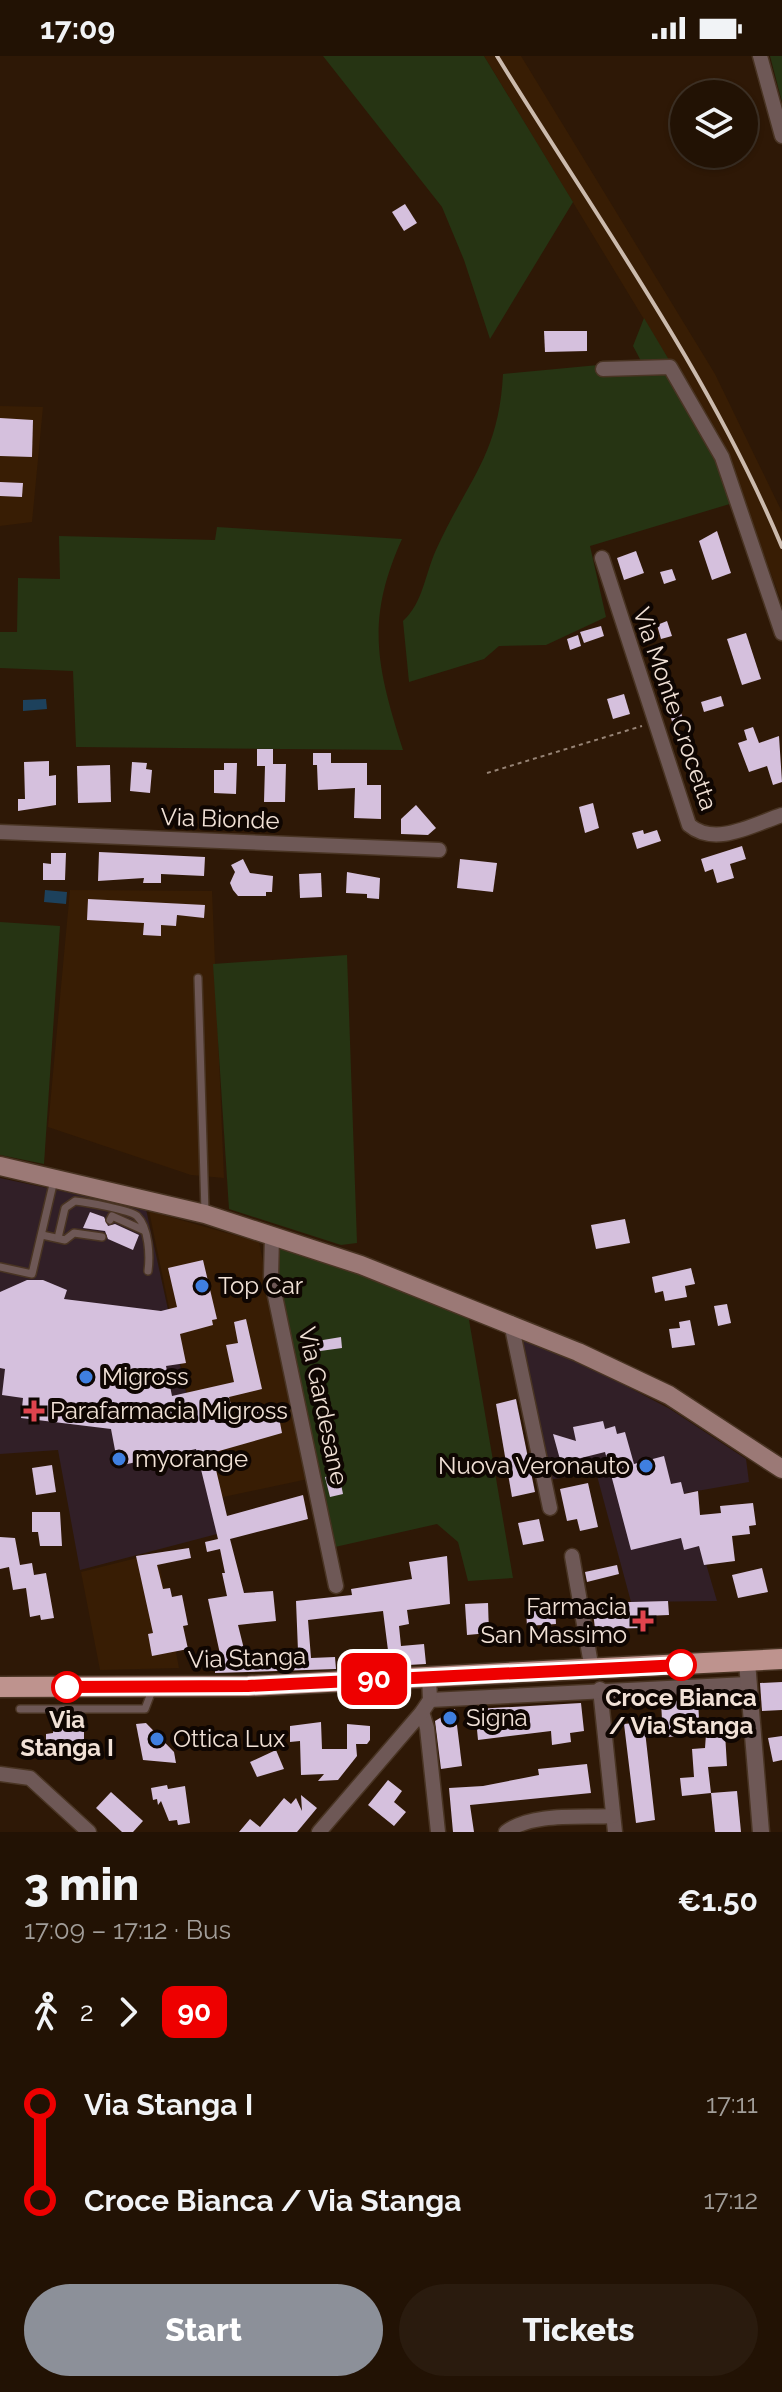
<!DOCTYPE html>
<meta charset="utf-8">
<style>
body{margin:0;font-family:Raleway,sans-serif;background:#2a1b0e;color:#f1f3f6;height:100vh;display:flex;flex-direction:column;font-size:30px;white-space:nowrap}
*{box-sizing:border-box;margin:0}
p{font-size:26px;color:#a29e9a}
.icon{flex:none;width:44px;height:44px;fill:none;stroke:currentColor;stroke-width:2;stroke-linecap:round;stroke-linejoin:round}
.map{position:relative;height:1776px;overflow:hidden}
.drawer{display:flex;flex-direction:column;background:#221204;flex:1}
.drawer>*{flex:none}
.badge{padding:0 16px;border-radius:12px;font-size:28px;line-height:52px}
.tools{position:absolute;left:670px;top:24px;display:grid;gap:16px}
.tools a{display:grid;place-items:center;width:88px;height:88px;border-radius:50%;background:#221204;box-shadow:0 2px 6px #0004,0 0 0 2px #3f3226;font-size:40px}
.map>.badge{position:absolute;translate:-50% -50%;box-shadow:0 0 0 4px #fff}
.legs{display:flex;align-items:center;gap:12px;height:88px;padding:0 24px;font-size:26px}
.legs p{margin-inline-start:auto}
.summary{display:flex;align-items:center;justify-content:space-between;height:136px;padding:0 24px}
h1{font-size:44px;font-weight:800;line-height:60px}
.cta{display:flex;gap:16px;margin-top:auto;padding:16px 24px}
.cta a{flex:1;height:92px;border-radius:48px;background:#8c9099;color:#fff;font-size:32px;font-weight:800;line-height:92px;text-align:center}
.cta a+a{background:#2a1b0e;color:#f1f3f6}
ul{padding:0 24px;list-style:none}
li{display:flex;align-items:center;gap:28px;height:96px;font-size:30px}
li i{display:grid;place-items:center;width:12px;height:100%;margin:0 10px;background:currentColor}
li i::after{content:'';width:20px;height:20px;margin:-10px;border:6px solid;border-radius:50%;background:#221204}
li p{margin-inline-start:auto}
li:first-child i{background:linear-gradient(#0000 50%,currentColor 0)}
li:last-child i{background:linear-gradient(currentColor 50%,#0000 0)}
.status{display:flex;justify-content:space-between;align-items:center;height:56px;padding:0 40px;background:#221204;direction:ltr}
.status svg{height:22px;fill:currentColor}
.map>svg:first-child{display:block}
.commercial{fill:#311f27}
.built{fill:#381d04}
.green{fill:#263413}
.water{fill:#1d415c}
.building{fill:#d5c0dd}
.lines{fill:none;stroke-linecap:round;stroke-linejoin:round}
.service-casing{stroke:#493423;stroke-width:10}
.minor-casing{stroke:#493423;stroke-width:17}
.tertiary-casing{stroke:#493423;stroke-width:19}
.secondary-casing{stroke:#493423;stroke-width:21}
.primary-casing{stroke:#493423;stroke-width:23}
.path{stroke:#968375;stroke-width:2;stroke-dasharray:4 4;stroke-linecap:butt}
.service{stroke:#6e5856;stroke-width:7}
.minor{stroke:#6e5856;stroke-width:14}
.tertiary{stroke:#6e5856;stroke-width:16}
.secondary{stroke:#9b7976;stroke-width:18}
.primary{stroke:#be938e;stroke-width:20}
.rail{stroke:#cbbaad;stroke-width:4}
.line-1-casing{stroke:#fff;stroke-width:18}
.line-1{stroke:#e00;stroke-width:12}
.shop-dot{fill:#3f7fe0;stroke:#0f0602;stroke-width:3}
.health-dot{fill:#e0444e;stroke:#0f0602;stroke-width:3}
.stop-1-dot{fill:#fff;stroke:#e00;stroke-width:4}
.labels{text-anchor:middle;stroke-width:8;stroke-linejoin:round;paint-order:stroke}
.street-label{font-size:24px;fill:#f1e1d6;stroke:#0f0602}
.poi-label{font-size:24px;fill:#f1e1d6;stroke:#0f0602;text-anchor:start}
.stop-label{font-size:24px;font-weight:bold;fill:#f1e1d6;stroke:#0f0602}
</style>
<div class="status"><b>17:09</b><svg viewBox="0 0 49 12"><path d="M0 12V9h3v3zM5 12V6h3v6zM10 12V3h3v9zM15 12V0h3v12zM26 1h20v11H26zM47 4h2v5h-2z"/></svg></div>
<div class="map">
<svg width="782" height="1776" viewBox="0 0 782 1776">
<rect width="100%" height="100%" fill="#2e1806"/>
<g class="commercial">
<polygon points="0,1122 146,1153 217,1478 80,1514 58,1394 0,1398"/>
<polygon points="518,1281 582,1307 670,1353 746,1403 749,1426 685,1437 717,1545 631,1546 596,1416 549,1424"/>
</g>
<g class="built">
<polygon points="484,0 521,0 715,318 782,456 782,547 743,444 687,334"/>
<polygon points="0,350 43,351 32,466 0,470"/>
<polygon points="70,834 212,835 224,1122 191,1119 48,1071"/>
<polygon points="149,1155 259,1186 308,1423 209,1444"/>
<polygon points="157,1497 179,1612 100,1614 81,1516"/>
</g>
<g class="green">
<polygon points="323,0 484,0 573,146 490,283 464,204 442,151"/>
<polygon points="770,0 782,0 782,46"/>
<path d="M644 262 687 334 743 444 590 490 606 561 546 589 499 590 484 603 409 626 403 565C423 547 425 518 436 494 467 425 499 400 503 318L641 305 633 290Z"/>
<path d="M217 471 402 483C365 565 377 611 403 694L76 691 73 615 0 612V576H17L18 522 60 523 59 480 215 484Z"/>
<polygon points="0,866 60,870 44,1108 0,1099"/>
<polygon points="347,899 357,1187 341,1189 229,1153 213,908"/>
<polygon points="268,1188 304,1197 468,1258 513,1522 468,1525 458,1486 437,1468 335,1491"/>
</g>
<g class="water">
<polygon points="46,643 47,653 23,655 23,644"/>
<polygon points="45,834 67,836 66,848 44,846"/>
</g>
<g class="building">
<polygon points="405,148 417,167 404,175 392,156"/>
<polygon points="544,275 587,275 587,295 545,296"/>
<polygon points="0,362 33,364 32,401 0,400"/>
<polygon points="0,426 23,427 22,441 0,440"/>
<polygon points="717,475 731,517 712,524 699,485"/>
<polygon points="636,495 644,517 624,524 617,502"/>
<polygon points="672,513 676,524 664,528 660,516"/>
<polygon points="667,565 672,580 661,583 657,569"/>
<polygon points="601,570 604,580 584,587 580,576"/>
<polygon points="746,577 761,623 742,629 727,583"/>
<polygon points="578,579 581,590 570,594 567,583"/>
<polygon points="624,638 630,658 613,663 607,643"/>
<polygon points="721,640 724,650 704,656 701,646"/>
<polygon points="678,649 684,665 673,669 668,652"/>
<polygon points="753,671 759,687 779,680 782,726 773,729 767,710 749,716 738,687 747,684 744,674"/>
<polygon points="257,693 273,693 273,708 286,708 285,746 264,746 265,710 257,710"/>
<polygon points="313,697 331,697 331,707 367,707 367,729 381,729 381,763 354,762 355,732 318,734 317,709 313,709"/>
<polygon points="49,705 49,720 56,719 56,749 18,755 18,743 25,743 24,706"/>
<polygon points="132,706 147,707 146,713 152,714 150,737 130,735"/>
<polygon points="224,707 237,707 236,738 214,737 214,714 224,714"/>
<polygon points="110,709 111,746 78,747 77,710"/>
<polygon points="593,747 599,772 585,777 579,751"/>
<polygon points="416,749 436,772 428,779 401,778 401,763"/>
<polygon points="643,774 644,778 657,774 661,785 637,793 632,777"/>
<polygon points="742,790 746,803 730,808 734,822 717,827 713,813 705,816 701,803"/>
<polygon points="99,796 205,801 204,820 161,818 161,827 143,827 144,822 98,825"/>
<polygon points="51,797 66,797 65,824 43,824 43,807 51,808"/>
<polygon points="243,803 250,817 273,820 272,836 266,836 266,840 238,840 233,834 230,827 235,816 231,809"/>
<polygon points="460,803 497,807 493,836 457,832"/>
<polygon points="347,816 380,822 379,843 367,842 367,838 346,837"/>
<polygon points="321,817 322,841 300,842 299,818"/>
<polygon points="88,843 205,849 204,862 177,859 176,870 161,869 161,880 143,879 144,867 87,864"/>
<polygon points="90,1156 104,1161 108,1170 115,1168 139,1179 133,1194 108,1183 105,1175 83,1172"/>
<polygon points="625,1163 630,1187 596,1193 591,1169"/>
<polygon points="203,1204 217,1263 212,1264 213,1269 180,1278 186,1307 166,1310 172,1340 234,1326 226,1289 238,1287 234,1266 246,1263 262,1333 229,1341 234,1361 277,1351 282,1377 212,1397 227,1460 303,1439 308,1463 230,1483 244,1537 273,1535 276,1565 238,1569 245,1597 298,1595 296,1545 352,1539 351,1533 412,1523 409,1506 447,1500 450,1548 407,1554 409,1568 399,1570 401,1590 424,1588 426,1608 390,1610 383,1555 308,1564 311,1602 335,1601 336,1613 215,1617 215,1608 222,1607 208,1543 227,1540 222,1517 225,1517 220,1493 207,1496 205,1486 218,1483 196,1393 118,1410 111,1373 21,1362 23,1342 2,1339 5,1313 0,1312 0,1236 27,1224 43,1224 67,1234 64,1243 161,1255 177,1251 168,1212"/>
<polygon points="691,1212 695,1228 685,1230 687,1241 665,1245 663,1235 655,1237 652,1221"/>
<polygon points="727,1248 731,1267 718,1270 714,1250"/>
<polygon points="690,1264 695,1289 672,1292 669,1273 680,1272 679,1266"/>
<polygon points="341,1281 342,1292 313,1296 311,1286"/>
<polygon points="516,1343 535,1436 512,1441 496,1348"/>
<polygon points="603,1365 605,1373 615,1370 617,1378 625,1376 634,1408 664,1400 671,1428 681,1426 684,1438 698,1435 700,1459 721,1457 720,1450 753,1447 756,1469 749,1470 750,1478 732,1480 735,1505 704,1509 699,1490 684,1494 681,1482 631,1494 605,1396 561,1407 553,1378 576,1385 573,1371"/>
<polygon points="52,1409 56,1436 36,1439 32,1412"/>
<polygon points="339,1418 343,1438 330,1441 325,1421"/>
<polygon points="588,1427 598,1471 580,1475 577,1463 567,1465 560,1433"/>
<polygon points="32,1456 60,1456 62,1490 40,1490 38,1476 32,1476"/>
<polygon points="539,1463 544,1485 523,1489 518,1467"/>
<polygon points="0,1481 15,1482 20,1509 32,1507 34,1519 46,1517 54,1562 41,1564 40,1559 30,1561 26,1532 13,1534 9,1511 0,1513"/>
<polygon points="189,1492 191,1502 157,1509 163,1533 170,1532 172,1541 182,1539 188,1569 183,1570 188,1593 152,1600 148,1578 153,1577 136,1500"/>
<polygon points="617,1509 619,1518 587,1526 585,1516"/>
<polygon points="762,1512 768,1536 738,1542 732,1519"/>
<polygon points="668,1545 669,1559 644,1560 644,1572 595,1573 592,1547"/>
<polygon points="488,1547 489,1577 467,1579 465,1548"/>
<polygon points="555,1552 556,1568 527,1570 526,1553"/>
<polygon points="782,1626 782,1654 762,1655 760,1627"/>
<polygon points="698,1644 699,1663 680,1664 681,1680 667,1681 666,1674 645,1675 655,1764 636,1767 624,1668 662,1664 661,1645"/>
<polygon points="581,1647 584,1675 570,1677 571,1686 552,1689 551,1675 478,1684 475,1653"/>
<polygon points="455,1653 462,1710 441,1713 435,1665"/>
<polygon points="321,1666 322,1693 347,1693 347,1668 370,1670 370,1684 367,1688 356,1688 357,1700 338,1724 318,1725 324,1718 301,1719 300,1685 290,1686 290,1670"/>
<polygon points="146,1667 174,1696 176,1707 143,1704 136,1668"/>
<polygon points="53,1668 84,1673 84,1701 59,1701 59,1695 46,1696 46,1678 53,1677"/>
<polygon points="725,1677 727,1710 708,1711 711,1737 682,1740 680,1722 694,1721 692,1693 705,1692 706,1678"/>
<polygon points="782,1680 782,1704 773,1706 768,1682"/>
<polygon points="276,1694 284,1713 257,1721 250,1706"/>
<polygon points="587,1708 591,1737 470,1749 474,1776 453,1776 449,1732 483,1730 539,1719 538,1713"/>
<polygon points="388,1724 402,1735 394,1746 406,1756 394,1770 368,1749"/>
<polygon points="167,1729 168,1733 185,1730 190,1767 178,1769 177,1764 169,1765 161,1745 158,1749 157,1743 153,1744 151,1732"/>
<polygon points="737,1735 741,1776 715,1776 711,1737"/>
<polygon points="111,1736 143,1765 133,1776 122,1776 96,1752"/>
<polygon points="301,1739 317,1752 297,1776 239,1776 250,1763 260,1771 284,1742 291,1748 296,1742 302,1755"/>
</g>
<g class="lines">
<g class="service-casing">
<g id="service">
<polyline points="198,922 205,1156"/>
<polyline points="110,1164 112,1160 143,1174"/>
<polyline points="42,1179 65,1184 74,1177 102,1181"/>
<path d="M58 1182 65 1152 75 1145C86 1146 130 1154 137 1160 149 1172 150 1200 148 1215"/>
<polyline points="0,1211 32,1218 54,1124"/>
<polyline points="20,1653 145,1653 153,1632"/>
</g>
</g>
<g class="minor-casing">
<g id="minor">
<polyline points="760,0 782,80"/>
<polyline points="603,313 670,311 722,401 782,577"/>
<path d="M602 502 689 769C715 791 752 769 782 759"/>
<polyline points="0,776 439,794"/>
<polyline points="272,1180 271,1221 336,1530"/>
<polyline points="511,1267 550,1452"/>
<polyline points="572,1500 592,1614"/>
<polyline points="600,1633 615,1776"/>
<polyline points="430,1644 747,1628"/>
<polyline points="422,1656 427,1672 438,1776"/>
<polyline points="0,1718 30,1722 89,1776"/>
<polyline points="319,1776 422,1656 430,1644 429,1620"/>
<path d="M506 1776C532 1756 582 1762 613 1760"/>
</g>
</g>
<g class="tertiary-casing">
<polyline id="tertiary" points="747,1606 761,1776"/>
</g>
<g class="secondary-casing">
<polyline id="secondary" points="0,1110 205,1158 361,1209 578,1296 669,1339 782,1413"/>
</g>
<g class="primary-casing">
<polyline id="primary" points="0,1631 248,1630 782,1603"/>
</g>
<polyline class="path" points="487,717 642,670"/>
<use href="#service" class="service"/>
<use href="#minor" class="minor"/>
<use href="#tertiary" class="tertiary"/>
<use href="#secondary" class="secondary"/>
<use href="#primary" class="primary"/>
<path class="rail" d="M497 0C596 161 709 316 782 491"/>
</g>
<g class="lines">
<g class="line-1-casing">
<polyline id="line-1" points="67,1631 248,1630 681,1609"/>
</g>
<use href="#line-1" class="line-1"/>
</g>
<g class="shop-dot">
<circle cx="202" cy="1230" r="8"/>
<circle cx="86" cy="1321" r="8"/>
<circle cx="119" cy="1403" r="8"/>
<circle cx="646" cy="1410" r="8"/>
<circle cx="450" cy="1662" r="8"/>
<circle cx="157" cy="1683" r="8"/>
</g>
<g class="health-dot">
<path d="M30 1343h8v8h8v8h-8v8h-8v-8h-8v-8h8z"/>
<path d="M639 1553h8v8h8v8h-8v8h-8v-8h-8v-8h8z"/>
</g>
<g class="stop-1-dot">
<circle cx="681" cy="1609" r="14"/>
<circle cx="67" cy="1631" r="14"/>
</g>
<g class="labels">
<g class="street-label">
<text transform="translate(675 653) rotate(71)" y="8">Via Monte Crocetta</text>
<text transform="translate(220 763) rotate(2)" y="8">Via Bionde</text>
<text transform="translate(323 1350) rotate(78)" y="8">Via Gardesane</text>
<text transform="translate(247 1602) rotate(-2)" y="8">Via Stanga</text>
</g>
<g class="poi-label">
<text x="218" y="1238">Top Car</text>
<text x="102" y="1329">Migross</text>
<text x="50" y="1363">Parafarmacia Migross</text>
<text x="135" y="1411">myorange</text>
<text x="630" y="1418" text-anchor="end">Nuova Veronauto</text>
<text x="627" y="1559" text-anchor="end">Farmacia<tspan x="627" dy="28">San Massimo</tspan></text>
<text x="466" y="1670">Signa</text>
<text x="173" y="1691">Ottica Lux</text>
</g>
<g class="stop-label">
<text x="681" y="1650">Croce Bianca<tspan x="681" dy="28">/ Via Stanga</tspan></text>
<text x="67" y="1672">Via<tspan x="67" dy="28">Stanga I</tspan></text>
</g>
</g>
</svg>
<div class="tools">
<a><svg class="icon" aria-label="layers" viewBox="0 0 24 24"><path d="M12 4l9 5-9 5-9-5zM3 14l9 5 9-5"/></svg></a>
</div>
<b class="badge" style="left:374px;top:1623px;background:#e00;color:#fff">90</b>
</div>
<section class="drawer">
<div class="summary"><div><h1>3 min</h1><p>17:09 – 17:12 · Bus</p></div><b>€1.50</b></div>
<div class="legs"><svg class="icon" aria-label="walk" viewBox="0 0 24 24"><circle cx="13" cy="4" r="2"/><path d="M13 8l-2 6 4 7M11 14l-3 7M7 12l3-4h3l4 4"/></svg>2<svg class="icon" aria-label="forward" viewBox="0 0 24 24"><path d="M9 5l7 7-7 7"/></svg><b class="badge" style="background:#e00;color:#fff">90</b></div>
<ul>
<li><i style="color:#e00"></i><b>Via Stanga I</b><p>17:11</p></li>
<li><i style="color:#e00"></i><b>Croce Bianca / Via Stanga</b><p>17:12</p></li>
</ul>
<div class="cta"><a>Start</a><a>Tickets</a></div>
</section>
